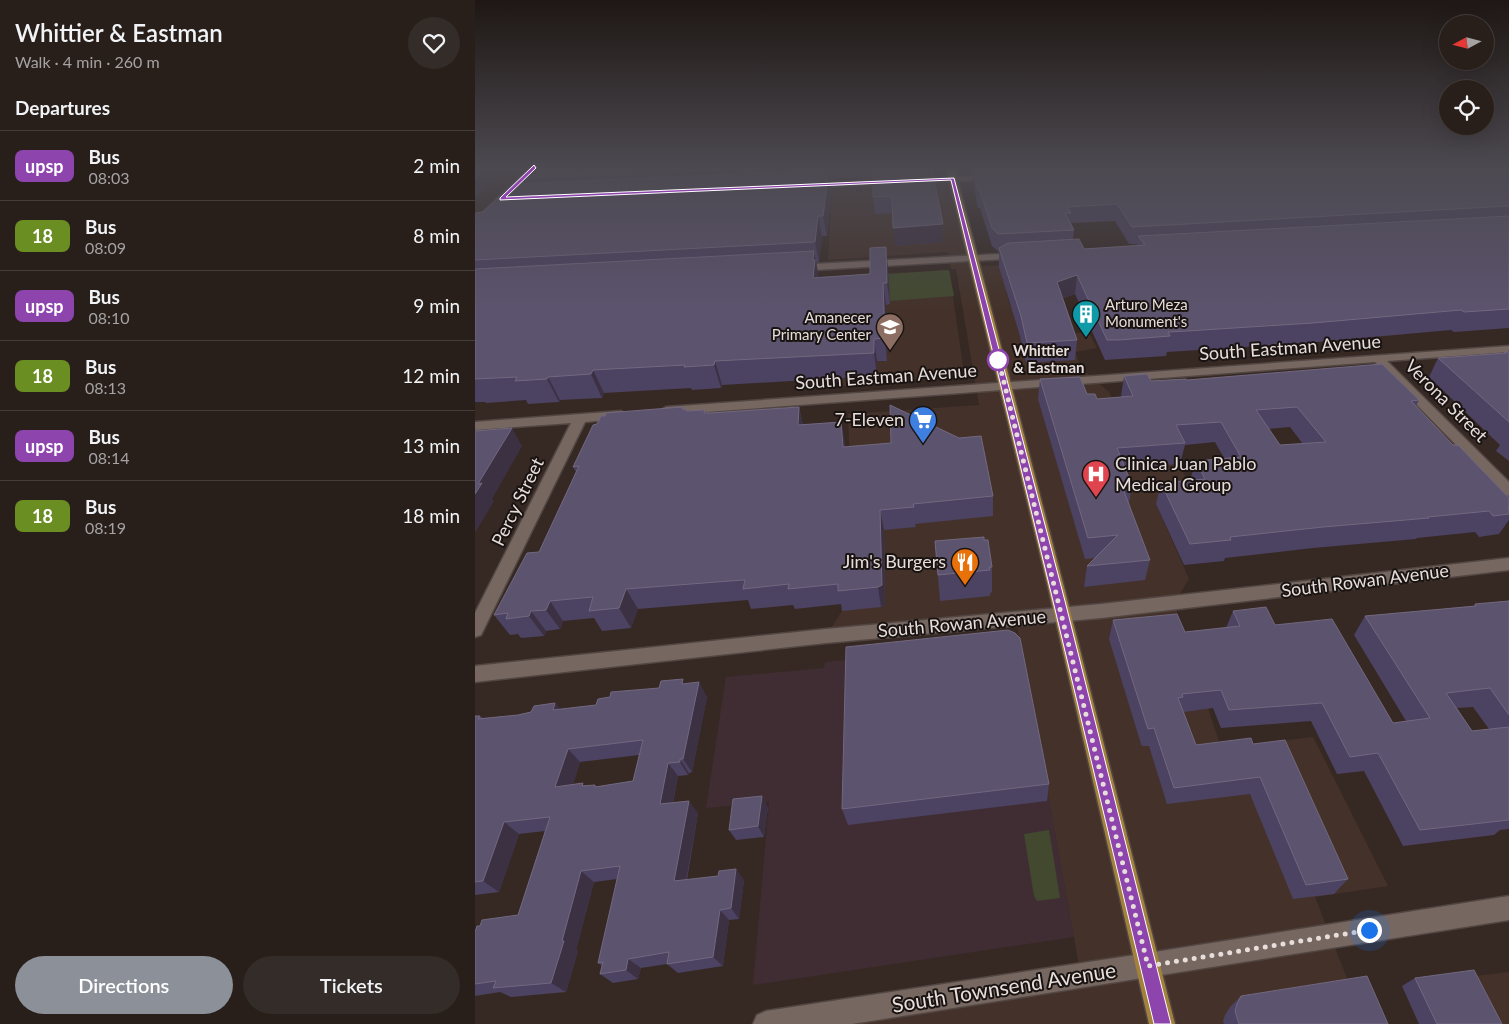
<!DOCTYPE html>
<meta charset="utf-8">
<style>
body{margin:0;font-family:Lato,sans-serif;background:#342c28;color:#f1f3f6;height:100vh;display:flex;flex-direction:column;font-size:19px;white-space:nowrap}
*{box-sizing:border-box;margin:0}
p{font-size:16px;color:#a5a2a3}
.icon{flex:none;width:28px;height:28px;fill:none;stroke:currentColor;stroke-width:2;stroke-linecap:round;stroke-linejoin:round}
.map{position:relative;flex:1;overflow:hidden}
.details{display:flex;flex-direction:column;background:#281f1b;width:475px}
.details>*{flex:none}
.badge{padding:0 10px;border-radius:8px;font-size:18px;line-height:32px}
.needle{width:32px;rotate:263deg}
.fabs{position:absolute;left:964px;top:15px;display:grid;gap:10px}
.fabs a{display:grid;place-items:center;width:55px;height:55px;border-radius:50%;background:#281f1b;box-shadow:0 5px 20px #0002,0 0 0 1px #443d3a;font-size:25px}
.you{position:absolute;width:25px;height:25px;margin:-12px;border:4px solid #fff;border-radius:50%;background:#1a73e8;box-shadow:0 0 0 8px #1a73e833}
.map>.badge{position:absolute;translate:-50% -50%;box-shadow:0 0 0 2px #fff}
h2{padding:0 15px;font-size:19px;line-height:45px}
.round{display:grid;place-items:center;flex:none;width:52px;height:52px;border-radius:26px;background:#342c28}
.summary{display:flex;align-items:center;justify-content:space-between;height:85px;padding:0 15px}
h1{font-size:24px;font-weight:600;line-height:38px}
.primary-button{display:flex;gap:10px;margin-top:auto;padding:10px 15px}
.primary-button a{flex:1;height:58px;border-radius:30px;background:#8c9099;color:#fff;font-size:20px;font-weight:600;line-height:58px;text-align:center}
.primary-button a+a{background:#342c28;color:#f1f3f6}
ul{padding:0;list-style:none}
li{display:flex;align-items:center;gap:15px;height:70px;padding:0 15px;border-top:1px solid #443d3a}
li div{flex:1}
li b{display:block;font-size:19px}
li em{font-style:normal}
li .badge{min-width:55px;font-weight:700;text-align:center}
main{display:flex;flex:1;min-height:0}
.map>svg:first-child{display:block}
.built{fill:#44322a}
.medical{fill:#402d34}
.green{fill:#42492f}
.lines{fill:none;stroke-linecap:round;stroke-linejoin:round}
.street-casing{stroke:#524643;stroke-width:3}
.primary-casing{stroke:#524643;stroke-width:3}
.street{fill:#766761;fill-rule:evenodd}
.primary{fill:#a2813c;fill-rule:evenodd}
.wall{fill:#4c4261;fill-rule:evenodd}
.shaded-wall{fill:#3c3143}
.building{fill:#5c536e;stroke:#72687f;fill-rule:evenodd}
.line{fill:#8e44ad;stroke:#fff}
.walk{stroke:#e7dedb;stroke-width:5;stroke-dasharray:0 9}
.stop-dot{fill:#fff;stroke:#8e44ad;stroke-width:2.5}
.labels{text-anchor:middle;stroke-width:4;stroke-linejoin:round;paint-order:stroke}
.far-poi-label{font-size:15px;fill:#e7dedb;stroke:#191311;text-anchor:start}
.far-stop-label{font-size:15px;font-weight:bold;fill:#e7dedb;stroke:#191311;text-anchor:start}
.street-label{font-size:18px;fill:#e7dedb;stroke:#191311}
.poi-label{font-size:18px;fill:#e7dedb;stroke:#191311;text-anchor:end}
.near-street-label{font-size:21px;fill:#e7dedb;stroke:#191311}
</style>
<main>
<section class="details">
<div class="summary"><div><h1>Whittier &amp; Eastman</h1><p>Walk · 4 min · 260 m</p></div><a class="round"><svg class="icon" aria-label="heart" viewBox="0 0 24 24"><path d="M12 20l-8-8c-3-5 5-10 8-4 3-6 11-1 8 4z"/></svg></a></div>
<h2>Departures</h2>
<ul>
<li><span class="badge" style="background:#8e44ad;color:#fff">upsp</span><div><b>Bus</b><p>08:03</p></div><em>2 min</em></li>
<li><span class="badge" style="background:#6b8e23;color:#fff">18</span><div><b>Bus</b><p>08:09</p></div><em>8 min</em></li>
<li><span class="badge" style="background:#8e44ad;color:#fff">upsp</span><div><b>Bus</b><p>08:10</p></div><em>9 min</em></li>
<li><span class="badge" style="background:#6b8e23;color:#fff">18</span><div><b>Bus</b><p>08:13</p></div><em>12 min</em></li>
<li><span class="badge" style="background:#8e44ad;color:#fff">upsp</span><div><b>Bus</b><p>08:14</p></div><em>13 min</em></li>
<li><span class="badge" style="background:#6b8e23;color:#fff">18</span><div><b>Bus</b><p>08:19</p></div><em>18 min</em></li>
</ul>
<div class="primary-button"><a>Directions</a><a>Tickets</a></div>
</section>
<div class="map">
<svg width="1034" height="1024" viewBox="0 0 1034 1024">
<rect width="100%" height="100%" fill="#362924"/>
<g class="built">
<polygon points="387,167 559,167 496,174 497,178 478,179 501,267 526,265 616,286 531,291 535,305 556,304 564,333 614,333 622,348 600,352 607,369 634,392 644,417 690,441 724,500 681,504 714,579 699,603 746,748 838,737 913,886 840,897 890,1024 330,1024 606,976 541,619 351,636 367,611 375,466 373,414 504,405 481,269 476,269 473,252 353,260 357,190 381,189 381,192 387,192"/>
<polygon points="474,270 489,373 485,376 339,389 345,329 362,328 365,276"/>
<polygon points="1034,972 1034,1024 1007,1024 984,978"/>
</g>
<polygon class="medical" points="546,644 599,937 278,985 294,802 231,808 251,677 349,668 350,662"/>
<g class="green">
<polygon points="474,270 479,296 415,301 413,274"/>
<polygon points="574,830 585,898 562,901 559,896 549,834"/>
</g>
<g class="lines">
<g class="street-casing">
<g id="street">
<polygon points="55,167 63,167 3,227 0,228 0,220"/>
<polygon points="517,175 520,175 520,179 440,183 436,181 440,179"/>
<polygon points="417,180 421,182 420,184 338,187 334,185 338,183"/>
<polygon points="543,253 548,256 546,258 321,271 316,268 321,265"/>
<polygon points="1034,346 1034,352 912,361 1034,482 1034,496 1029,494 900,362 191,415 185,411 191,407"/>
<polygon points="146,411 152,415 151,418 110,422 6,635 0,637 0,613 96,423 0,430 0,422"/>
<polygon points="1034,558 1034,570 626,618 351,643 0,682 0,666 351,629 626,604"/>
<polygon points="1034,896 1034,920 377,1024 278,1024 282,1015 291,1011 673,953"/>
</g>
</g>
<g class="primary-casing">
<polygon id="primary" points="471,167 479,167 589,587 700,1024 674,1024 573,587"/>
</g>
<use href="#street" class="street"/>
<use href="#primary" class="primary"/>
</g>
<g class="wall">
<polygon points="57,167 456,167 468,242 420,246 418,213 400,214 398,197 398,177 358,178 358,180 356,180 357,188 352,236 347,236 344,262 341,262 343,277 395,274 413,268 415,304 411,305 412,361 402,361 402,376 247,385 246,388 217,390 216,388 129,393 127,398 85,400 84,402 53,404 51,400 11,403 10,402 0,402 0,214 8,212 50,183 48,178 49,177 48,175"/>
<path d="M493 167H1034V328L979 332 976 330 831 343 708 351 692 352 691 356 630 360 600 294 588 298 602 340 600 360 551 363 545 336 524 267V252L517 246 505 208H503L498 182V174H496ZM640 221 654 244H662V246L609 249 598 239 599 230 596 223Z"/>
<polygon points="1034,350 1034,461 1021,451 1025,445 954,377 963,358 1028,353 1029,352 1033,352"/>
<path d="M649 376 676 381 712 380 944 400 941 406 978 445 1034 498V520L1024 534 1004 537 1000 532 942 538 941 539 838 548 750 558 749 561 709 565 681 504 686 483 715 480 721 461 749 458 740 442 710 445 705 464 650 468 657 485 654 504 675 560 670 580 609 587 612 566 620 558 610 559 563 399 565 379 612 394 622 399 646 397V396ZM815 427 828 444 805 445 793 429Z"/>
<polygon points="207,407 208,409 211,409 212,411 230,410 231,413 236,413 324,407 328,425 366,422 370,447 518,496 518,516 440,524 441,527 409,530 410,605 406,607 367,611 366,604 320,609 318,605 276,609 273,600 163,609 156,628 127,631 119,618 88,621 85,629 71,631 69,636 46,638 43,634 35,635 19,615 64,552 101,472 98,467 122,424 130,416"/>
<polygon points="460,541 517,567 517,592 515,593 515,596 465,601"/>
<path d="M1034 601V829L1025 830 1019 835 928 846 889 771 862 774 836 721 746 728 738 708 709 712 721 745 778 744 873 879 859 894 818 899 775 794 692 804 674 746H667L666 744 634 639 638 620 710 632 751 628 758 611 800 625 918 723 931 721 879 635 890 616 999 606 1000 604ZM998 707 1014 729 997 731 982 708Z"/>
<path d="M211 684 232 697 217 772 214 773 213 775 203 776 198 803 223 813 212 880H269L264 919 254 920 248 966 203 973 192 964 166 968 163 979 138 983 125 974 127 966 123 963 142 879 119 882 101 950 103 951 91 992 36 997 25 992 0 996V932L5 926 43 915 70 831 44 834 24 892 0 895V716H5L8 718 43 715 56 712 80 703 85 709 121 705 135 697 184 688ZM164 755 158 781 122 787 98 784 105 762Z"/>
<polygon points="574,784 572,801 373,825 367,809"/>
<polygon points="293,807 289,837 261,840 254,830"/>
<polygon points="940,978 1027,1024 944,1024 927,986"/>
<polygon points="766,996 913,1024 749,1024 748,1021 750,1015 755,1007"/>
</g>
<g class="shaded-wall">
<polygon points="13,167 35,167 0,198 0,178"/>
<polygon points="354,170 357,188 352,236 348,216"/>
<polygon points="343,216 347,236 344,262 340,242"/>
<polygon points="468,224 468,242 420,246 418,228"/>
<polygon points="411,247 413,268 415,304 412,283"/>
<polygon points="339,251 343,272 344,281 338,278 338,260"/>
<polygon points="602,275 600,294 581,301 582,282"/>
<polygon points="408,283 411,305 412,361 410,338"/>
<polygon points="399,339 402,361 402,376 399,353"/>
<polygon points="240,361 247,385 246,388 239,365"/>
<polygon points="118,370 129,393 127,398 116,374"/>
<polygon points="73,377 85,400 84,402 72,379"/>
<polygon points="324,407 328,426 323,425"/>
<polygon points="366,422 370,441 372,467 368,447"/>
<polygon points="37,428 47,446 17,499 19,501 0,533 0,494 3,484"/>
<polygon points="405,510 409,530 410,605 406,607 403,587"/>
<polygon points="151,589 163,609 156,628 144,608"/>
<polygon points="75,601 88,621 85,629 71,610"/>
<polygon points="56,611 71,631 69,636 54,616"/>
<polygon points="224,682 232,697 217,772 208,759"/>
<polygon points="80,703 92,717 78,710"/>
<polygon points="93,749 105,762 93,800 80,787"/>
<polygon points="205,759 214,773 213,775 205,762"/>
<polygon points="193,763 203,776 195,817 185,804"/>
<polygon points="287,796 293,807 289,837 283,826"/>
<polygon points="214,801 223,813 209,892 199,881"/>
<polygon points="29,822 44,834 24,892 8,881"/>
<polygon points="261,869 269,880 264,919 256,908"/>
<polygon points="106,871 119,882 101,950 103,951 91,992 76,983"/>
<polygon points="245,910 254,920 248,966 238,957"/>
<polygon points="153,959 166,968 163,979 151,970"/>
</g>
<g class="building">
<polygon points="0,167 13,167 0,178"/>
<polygon points="57,167 311,167 48,178 51,175 48,175"/>
<polygon points="498,167 1034,167 1034,206 657,227 642,204 592,207 596,213 590,213 599,230 523,234 517,228 505,191 503,191"/>
<polygon points="457,168 468,224 418,228 417,196 398,197 398,170"/>
<polygon points="354,170 348,216 343,216 340,242 0,260 0,214 1,213 8,212 38,184"/>
<polygon points="1034,216 1034,309 989,312 986,310 838,323 712,331 693,332 695,336 644,340 632,340 602,275 582,282 602,340 552,343 546,316 524,248 533,243 604,239 609,249 670,245 663,236"/>
<polygon points="411,247 412,283 408,283 410,338 399,339 399,353 240,361 239,365 209,367 210,365 118,370 116,374 73,377 72,379 40,381 42,377 0,379 0,269 339,251 338,260 340,260 338,278 395,274 395,248"/>
<polygon points="1029,352 1034,352 1034,422 963,358 1031,353"/>
<path d="M907 364 944 400 936 401 978 445H983L1034 498V507L1033 508 1034 509V514L1018 516 1014 511 953 517 954 518 848 527 755 537 756 540 715 544 686 483 730 479 721 461 766 457 746 422 701 425 710 443 642 448 657 485 647 486 675 560 612 566 643 535 613 538 565 379 605 377 612 394H620L622 399 658 396 649 376 672 374 676 381 711 379 712 380ZM822 407 851 442 805 445 781 410Z"/>
<polygon points="415,405 484,438 506,436 518,496 438,504 439,507 405,510 407,585 403,587 363,591 363,584 313,589 314,584 268,589 270,580 268,580 151,589 144,608 114,611 118,597 75,601 71,610 56,611 54,616 31,619 33,613 19,615 52,553 64,552 104,466 98,467 118,425 122,424 126,416 130,416 131,413 207,407 207,409 211,409 211,411 230,410 229,413 236,413 324,407 323,425 366,422 368,447 416,443"/>
<polygon points="37,428 3,484 7,483 0,494 0,431"/>
<polygon points="509,537 509,540 513,540 517,567 514,567 515,570 463,575 460,541"/>
<polygon points="1034,601 1034,715 1015,688 971,693 997,731 1034,727 1034,820 945,830 903,753 875,757 847,703 754,710 746,690 707,694 708,697 703,698 721,745 776,738 778,744 810,740 873,879 831,885 785,777 699,788 679,728 673,729 672,726 638,620 702,614 710,632 765,626 758,611 791,607 800,625 857,619 918,723 955,718 890,616 1001,606 1000,604"/>
<polygon points="533,630 540,633 545,638 574,784 367,809 371,647"/>
<path d="M208 679 207 684 224 682 208 759H205V762L193 763 185 804 214 801 199 881 243 876 244 871 261 869 256 908 245 910 238 957 192 964 194 952 153 959 151 970 125 974 128 962 123 963 145 866 106 871 87 941H89L76 983 18 988 21 981 0 984V932L2 926H5L7 920 43 915 75 817 29 822 8 881 0 882V716H5L3 719 43 715 56 712 59 706 80 703 78 710 121 705 123 699 135 697 136 692 184 688 186 681ZM168 740 158 781 120 787V785L107 786 108 783 80 787 93 749Z"/>
<polygon points="287,796 283,826 254,830 258,799"/>
<polygon points="999,970 1027,1024 962,1024 940,978"/>
<polygon points="892,976 913,1024 764,1024 760,1011 762,1004 766,996"/>
</g>
<linearGradient id="sky" x2="0" y2="1"><stop stop-color="#1e1714"/><stop offset="0.54" stop-color="#4c4950"/><stop offset="1" stop-color="#4c4950" stop-opacity="0"/></linearGradient>
<rect width="1034" height="310" fill="url(#sky)"/>
<polygon class="line" points="59,165 61,168 31,197 479,178 590,601 696,1024 679,1024 578,601 476,180 25,200 25,198"/>
<g class="lines">
<polyline class="walk" points="523,360 523,358 673,966 894,930"/>
</g>
<defs>
<g id="building-pin" transform="scale(1.4375)"><path d="M0 17L-7.5 6A9.5 9.5 0 1 1 7.5 6Z" fill="#0f9aa8" stroke="#191311"/><path d="M-4-6H4V6H1V3H-1V6H-4ZM-2.5-4.3h1.7v1.8h-1.7ZM.8-4.3h1.7v1.8H.8ZM-2.5-1h1.7V.8h-1.7ZM.8-1h1.7V.8H.8Z" fill="#fff"/></g>
<g id="school-pin" transform="scale(1.4375)"><path d="M0 17L-7.5 6A9.5 9.5 0 1 1 7.5 6Z" fill="#8d6e63" stroke="#191311"/><path d="M0-5L7-2L0 1L-7-2ZM-4 1L0 2.5L4 1V4Q0 6-4 4Z" fill="#fff"/></g>
<g id="supermarket-pin" transform="scale(1.4375)"><path d="M0 17L-7.5 6A9.5 9.5 0 1 1 7.5 6Z" fill="#3f7fe0" stroke="#191311"/><path d="M-6-5.5h2.5l.6 2H6L4.5 2H-2.5L-4.4-4H-6ZM-1.5 3.2a1.3 1.3 0 1 0 .1 0ZM3 3.2a1.3 1.3 0 1 0 .1 0Z" fill="#fff"/></g>
<g id="hospital-pin" transform="scale(1.4375)"><path d="M0 17L-7.5 6A9.5 9.5 0 1 1 7.5 6Z" fill="#e0444e" stroke="#191311"/><path d="M-5-5h3v3.5h4V-5h3V5h-3V1.5h-4V5h-3Z" fill="#fff"/></g>
<g id="restaurant-pin" transform="scale(1.4375)"><path d="M0 17L-7.5 6A9.5 9.5 0 1 1 7.5 6Z" fill="#e8710a" stroke="#191311"/><path d="M-5-6h1v4h1v-4h1v4h1v-4h1v5L-1.5 .5V6h-2V.5L-5-1ZM5-6V6H3V1.5H1.5Q1.5-4 5-6Z" fill="#fff"/></g>
</defs>
<g fill-rule="evenodd">
<use href="#building-pin" x="611" y="314"/>
<use href="#school-pin" x="415" y="327"/>
<use href="#supermarket-pin" x="448" y="420"/>
<use href="#hospital-pin" x="621" y="474"/>
<use href="#restaurant-pin" x="490" y="562"/>
</g>
<circle class="stop-dot" cx="523" cy="360" r="10"/>
<g class="labels">
<g class="far-poi-label">
<text x="630" y="310">Arturo Meza<tspan x="630" dy="17">Monument's</tspan></text>
<text x="396" y="323" text-anchor="end">Amanecer<tspan x="396" dy="17">Primary Center</tspan></text>
</g>
<g class="far-stop-label">
<text x="538" y="356">Whittier<tspan x="538" dy="17">&amp; Eastman</tspan></text>
</g>
<g class="street-label">
<text transform="translate(815 348) rotate(-4)" y="6">South Eastman Avenue</text>
<text transform="translate(411 377) rotate(-4)" y="6">South Eastman Avenue</text>
<text transform="translate(971 401) rotate(45)" y="6">Verona Street</text>
<text transform="translate(43 502) rotate(-64)" y="6">Percy Street</text>
<text transform="translate(890 581) rotate(-7)" y="6">South Rowan Avenue</text>
<text transform="translate(487 624) rotate(-5)" y="6">South Rowan Avenue</text>
</g>
<g class="poi-label">
<text x="429" y="426">7-Eleven</text>
<text x="640" y="470" text-anchor="start">Clinica Juan Pablo<tspan x="640" dy="21">Medical Group</tspan></text>
<text x="471" y="568">Jim's Burgers</text>
</g>
<g class="near-street-label">
<text transform="translate(529 988) rotate(-9)" y="7">South Townsend Avenue</text>
</g>
</g>
</svg>
<div class="fabs">
<a><svg class="needle" viewBox="-14 -14 28 28"><path d="M0-13l5 13h-10z" fill="#e53935"/><path d="M0 13l5-13h-10z" fill="#a5a2a3"/></svg></a>
<a><svg class="icon" aria-label="locate" viewBox="0 0 24 24"><circle cx="12" cy="12" r="6"/><path d="M12 2v4M12 18v4M2 12h4M18 12h4"/></svg></a>
</div>
<div class="you" style="left:894px;top:930px"></div>
</div>
</main>
